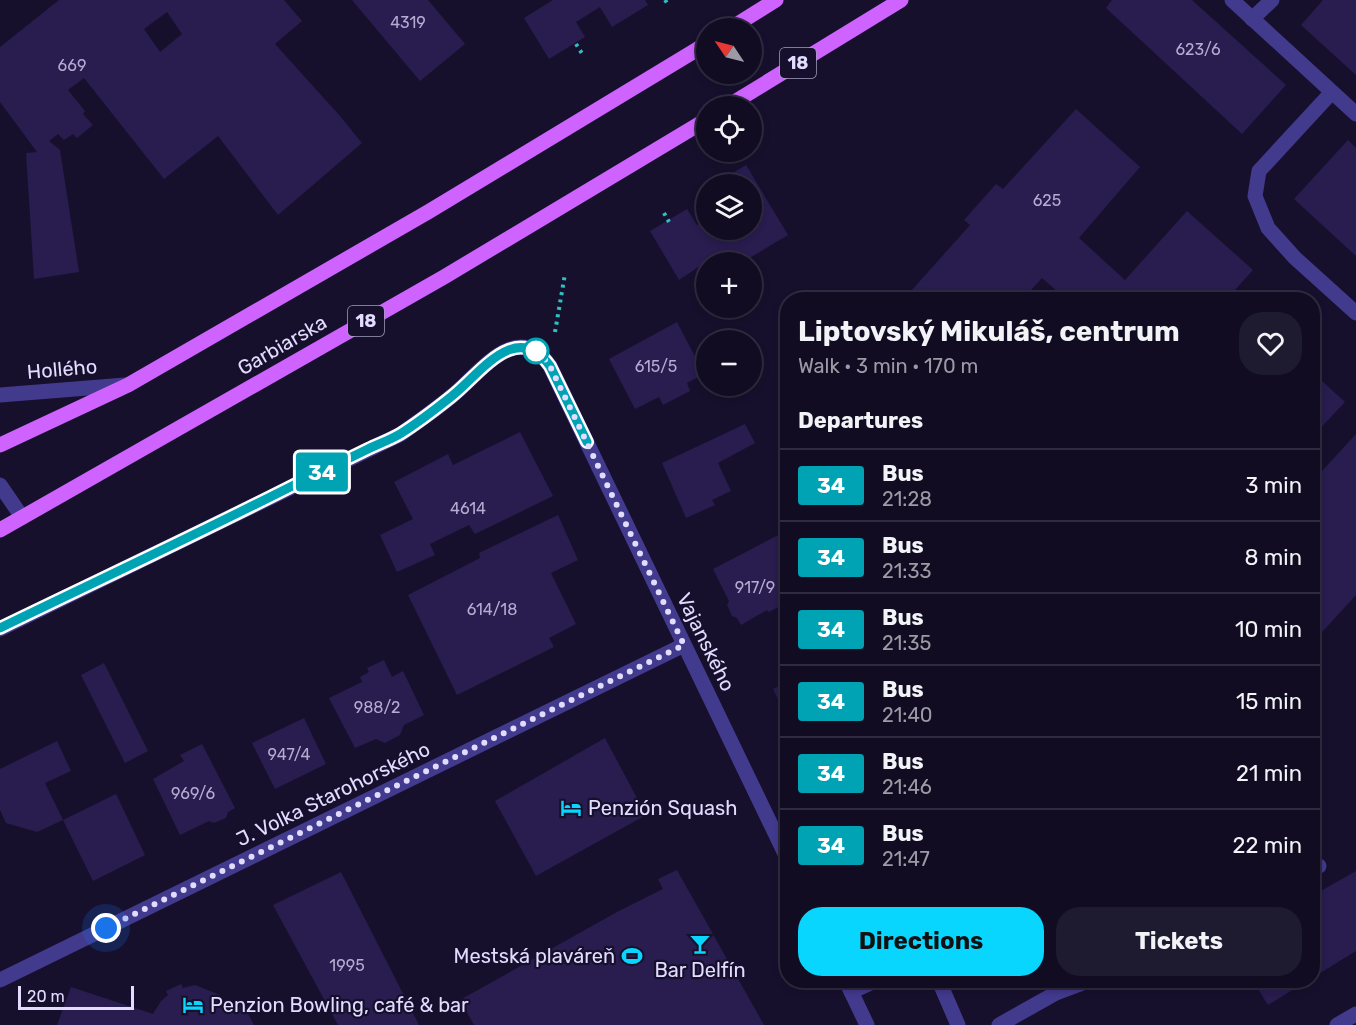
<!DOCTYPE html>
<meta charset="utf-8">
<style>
body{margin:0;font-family:Rubik,sans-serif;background:#1e1a2f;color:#f1f3f6;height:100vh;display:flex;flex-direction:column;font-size:22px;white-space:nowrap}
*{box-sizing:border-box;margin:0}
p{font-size:20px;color:#9c9ba5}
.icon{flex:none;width:33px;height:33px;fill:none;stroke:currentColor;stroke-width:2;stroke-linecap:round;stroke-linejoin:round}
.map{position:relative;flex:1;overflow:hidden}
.panel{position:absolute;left:780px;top:292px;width:540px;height:696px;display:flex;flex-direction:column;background:#110c22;border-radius:24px;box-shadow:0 3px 9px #0003,0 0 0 2px #302c40}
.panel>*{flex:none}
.badge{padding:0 12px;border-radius:4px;font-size:21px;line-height:39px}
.needle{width:39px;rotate:305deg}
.fabs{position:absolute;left:696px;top:18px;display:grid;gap:12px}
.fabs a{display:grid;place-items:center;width:66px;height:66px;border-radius:50%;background:#110c22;box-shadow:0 3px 9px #0003,0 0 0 2px #302c40;font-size:30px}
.scale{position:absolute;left:18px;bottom:15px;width:116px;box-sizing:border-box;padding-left:6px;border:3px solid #e2dcff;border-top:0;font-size:16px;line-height:21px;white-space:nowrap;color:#e2dcff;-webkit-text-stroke:4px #17102d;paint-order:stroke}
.you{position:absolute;width:30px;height:30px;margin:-15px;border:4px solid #fff;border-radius:50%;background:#1a73e8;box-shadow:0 0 0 9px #1a73e833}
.map>.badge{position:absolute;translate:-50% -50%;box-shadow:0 0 0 3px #fff}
h2{padding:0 18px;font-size:22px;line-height:54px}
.round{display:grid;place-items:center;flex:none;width:63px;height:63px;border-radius:24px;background:#1e1a2f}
.overview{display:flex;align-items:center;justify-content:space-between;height:102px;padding:0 18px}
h1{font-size:28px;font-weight:700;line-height:45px}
.button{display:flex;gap:12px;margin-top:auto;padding:12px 18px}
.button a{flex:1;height:69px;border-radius:24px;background:#08d6ff;color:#111;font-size:24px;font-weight:700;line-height:69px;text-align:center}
.button a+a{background:#1e1a2f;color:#f1f3f6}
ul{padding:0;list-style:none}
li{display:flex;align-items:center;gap:18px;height:72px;padding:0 18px;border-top:2px solid #302c40}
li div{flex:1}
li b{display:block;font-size:22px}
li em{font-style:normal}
li .badge{min-width:66px;font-weight:700;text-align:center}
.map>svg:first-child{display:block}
.building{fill:#291c4e;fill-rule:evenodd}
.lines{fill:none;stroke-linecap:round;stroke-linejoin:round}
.path{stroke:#2cc2c3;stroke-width:4;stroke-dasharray:3 4.5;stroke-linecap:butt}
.service{stroke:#423a8d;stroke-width:15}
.minor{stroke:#423a8d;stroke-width:15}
.primary{stroke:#cf63ff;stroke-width:15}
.line-casing{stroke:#fff;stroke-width:14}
.line{stroke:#00a3b4;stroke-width:9}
.walk{stroke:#e2dcff;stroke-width:6;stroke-dasharray:0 10.8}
.stop-dot{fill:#fff;stroke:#00a3b4;stroke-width:3}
.labels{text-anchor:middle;stroke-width:4.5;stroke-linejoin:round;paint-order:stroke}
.number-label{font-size:16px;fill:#b4acd3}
.shield{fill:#17102d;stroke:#a59fc0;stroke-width:1.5}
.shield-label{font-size:18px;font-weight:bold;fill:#e2dcff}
.street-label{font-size:20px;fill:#e2dcff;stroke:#17102d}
.poi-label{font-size:20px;fill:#e2dcff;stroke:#17102d;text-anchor:start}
</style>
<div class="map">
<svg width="1356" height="1025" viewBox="0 0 1356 1025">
<rect width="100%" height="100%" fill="#17102d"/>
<g class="building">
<path d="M59 0H284L302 21 275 44 340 116 362 143 278 215 218 136 164 179 84 78 68 90 85 111 83 114 93 125 77 138 73 134 64 140 58 134 49 141 60 150 79 272 34 279 26 153 37 152 0 102V47ZM167 12 182 34 160 52 144 29Z"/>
<polygon points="352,0 428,0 465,44 420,81"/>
<polygon points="553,0 645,0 648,5 612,27 600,7 576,22 585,37 549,59 524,18"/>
<polygon points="1112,0 1192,0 1286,85 1242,134 1106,8"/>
<polygon points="1323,0 1356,0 1356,75 1301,25"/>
<polygon points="1076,109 1140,167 1079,238 1125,280 1187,211 1253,270 1226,300 1067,300 1042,278 1022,300 903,300 970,225 964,220 996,184 1003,189"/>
<polygon points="1348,140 1356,148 1356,256 1294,199"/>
<polygon points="746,165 788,235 743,262 706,262 679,280 650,231 687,209 697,225 706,219 706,230 752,230 752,184 714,184"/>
<polygon points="677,322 704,374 687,383 690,391 663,405 659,397 635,409 609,359"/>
<polygon points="1312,372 1345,402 1312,437"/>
<polygon points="745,424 755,443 718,463 731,491 712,500 715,505 686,518 662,463"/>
<polygon points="520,432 553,496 475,534 469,525 430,544 435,555 397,572 380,535 413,519 394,482 448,454 453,465"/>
<polygon points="1356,434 1356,595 1312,643 1312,482"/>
<polygon points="558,515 578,560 551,573 576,624 549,638 554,647 457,695 408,595 480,558 479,553"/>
<polygon points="788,530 788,565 784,567 788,574 788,600 783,602 784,604 769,612 767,610 741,625 737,618 732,616 727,605 729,601 713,569"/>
<polygon points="384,660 392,677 403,671 424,715 404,725 400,735 385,743 376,739 355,748 329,698 362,682 360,677 369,672 367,668"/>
<polygon points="104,663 148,751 125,763 81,675"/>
<polygon points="788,682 788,719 773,689"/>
<polygon points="304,718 326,764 275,789 252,743"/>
<polygon points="605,738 646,815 536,876 495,801"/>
<polygon points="57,741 71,771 45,783 63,820 37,832 6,823 0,810 0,769"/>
<polygon points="202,744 235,808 228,812 226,818 214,823 209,821 180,835 153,779 184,761 180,755"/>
<polygon points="116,794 145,855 93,881 63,820"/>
<polygon points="677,870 764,1025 474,1025 460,1000 617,912 663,889 658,879"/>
<polygon points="1356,871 1356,951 1312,978 1312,896"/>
<polygon points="341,872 419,1025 338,1025 273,905"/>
<polygon points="1253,981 1307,981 1268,1005"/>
<polygon points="181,984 183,988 195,985 220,995 230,1008 242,1002 254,1025 57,1025 71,987 153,1014 161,1001 168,995 166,991"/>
</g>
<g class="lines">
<g class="path">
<polyline points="665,0 667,3"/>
<polyline points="576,44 583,55"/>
<polyline points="664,213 669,222"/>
<polyline points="555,332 565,274"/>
</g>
<g class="service">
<polyline points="1252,19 1272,0"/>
<polyline points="1332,92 1259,171 1255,196 1268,228 1295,258 1356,313"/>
<polyline points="1312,870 1319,866"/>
<polyline points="939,981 958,1025"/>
<polyline points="851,992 875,981"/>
<polyline points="999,1025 1056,993 1088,981"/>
<polyline points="1337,1025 1356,1014"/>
</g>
<g class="minor">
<polyline points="1232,0 1356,114"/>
<polyline points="0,395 125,385"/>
<polyline points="0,485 22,517"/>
<path d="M0 629 401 434C418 421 437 409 453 395 481 372 517 319 550 366L788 860"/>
<polyline points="0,980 684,645"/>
<polyline points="846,981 867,1025"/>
</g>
<g class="primary">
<polyline points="731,28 776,0"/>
<polyline points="728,106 901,0"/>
<polyline points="0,445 128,385 428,212 706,44"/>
<polyline points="0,530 444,277 706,120"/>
</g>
</g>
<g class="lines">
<g class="line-casing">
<path id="line" d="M0 628C101 579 202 532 302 481 324 470 346 460 368 449 378 444 390 440 400 434 416 424 437 408 452 396 480 374 516 319 550 366L587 442"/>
</g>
<use href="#line" class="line"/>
<polyline class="walk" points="106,928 684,645 550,366 544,358 536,351"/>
</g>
<defs>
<g id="hotel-bare" transform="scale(1.62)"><path d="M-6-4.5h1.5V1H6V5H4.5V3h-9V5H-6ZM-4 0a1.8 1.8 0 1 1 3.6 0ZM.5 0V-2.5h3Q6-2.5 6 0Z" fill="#08d6ff" stroke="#17102d" stroke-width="2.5" paint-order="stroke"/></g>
<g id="bar-bare" transform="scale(1.62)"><path d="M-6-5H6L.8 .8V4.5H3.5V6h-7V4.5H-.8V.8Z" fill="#08d6ff" stroke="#17102d" stroke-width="2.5" paint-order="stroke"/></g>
<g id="stadium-bare" transform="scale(1.62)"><path d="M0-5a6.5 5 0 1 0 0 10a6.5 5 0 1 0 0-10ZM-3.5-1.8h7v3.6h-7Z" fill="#08d6ff" stroke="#17102d" stroke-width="2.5" paint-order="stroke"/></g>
</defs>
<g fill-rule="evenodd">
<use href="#hotel-bare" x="571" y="808"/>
<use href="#bar-bare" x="700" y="944"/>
<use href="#stadium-bare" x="632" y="956"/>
<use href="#hotel-bare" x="193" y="1005"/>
</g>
<circle class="stop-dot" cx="536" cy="351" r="12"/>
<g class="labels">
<g class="number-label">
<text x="408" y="28">4319</text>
<text x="1198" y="55">623/6</text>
<text x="72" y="71">669</text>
<text x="1047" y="206">625</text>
<text x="656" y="372">615/5</text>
<text x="468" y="514">4614</text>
<text x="755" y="593">917/9</text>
<text x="492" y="615">614/18</text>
<text x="377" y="713">988/2</text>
<text x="289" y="760">947/4</text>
<text x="193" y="799">969/6</text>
<text x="347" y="971">1995</text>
</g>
<g class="shield">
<rect x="780" y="48" width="36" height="30" rx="4.5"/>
<rect x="348" y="306" width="36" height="30" rx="4.5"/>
</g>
<g class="shield-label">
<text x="798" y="69">18</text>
<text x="366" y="327">18</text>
</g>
<g class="street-label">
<text transform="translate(282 345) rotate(-30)" y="7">Garbiarska</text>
<text transform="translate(62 369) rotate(-5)" y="7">Hollého</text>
<text transform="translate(706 642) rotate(64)" y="7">Vajanského</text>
<text transform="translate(333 794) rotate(-26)" y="7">J. Volka Starohorského</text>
</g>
<g class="poi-label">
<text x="588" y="815">Penzión Squash</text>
<text x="615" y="963" text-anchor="end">Mestská plaváreň</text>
<text x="700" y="977" text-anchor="middle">Bar Delfín</text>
<text x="210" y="1012">Penzion Bowling, café &amp; bar</text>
</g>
</g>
</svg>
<div class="fabs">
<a><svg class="needle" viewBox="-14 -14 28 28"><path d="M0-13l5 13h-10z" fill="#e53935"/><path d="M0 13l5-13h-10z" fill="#9c9ba5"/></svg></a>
<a><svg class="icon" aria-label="locate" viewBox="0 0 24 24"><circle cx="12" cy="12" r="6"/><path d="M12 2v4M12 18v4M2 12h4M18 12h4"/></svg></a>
<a><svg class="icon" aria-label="layers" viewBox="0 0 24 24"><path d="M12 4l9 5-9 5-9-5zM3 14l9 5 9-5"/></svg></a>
<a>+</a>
<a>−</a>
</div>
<div class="scale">20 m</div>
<div class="you" style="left:106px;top:928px"></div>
<b class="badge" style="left:322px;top:472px;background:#00a3b4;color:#fff">34</b>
<section class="panel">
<div class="overview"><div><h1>Liptovský Mikuláš, centrum</h1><p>Walk · 3 min · 170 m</p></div><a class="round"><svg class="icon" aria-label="heart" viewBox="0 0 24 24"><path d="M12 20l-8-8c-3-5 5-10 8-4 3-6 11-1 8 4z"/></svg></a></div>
<h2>Departures</h2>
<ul>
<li><span class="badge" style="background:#00a3b4;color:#fff">34</span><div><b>Bus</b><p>21:28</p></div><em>3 min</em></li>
<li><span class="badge" style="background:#00a3b4;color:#fff">34</span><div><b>Bus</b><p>21:33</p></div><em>8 min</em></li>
<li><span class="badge" style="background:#00a3b4;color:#fff">34</span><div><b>Bus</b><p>21:35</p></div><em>10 min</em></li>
<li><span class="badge" style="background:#00a3b4;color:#fff">34</span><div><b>Bus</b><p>21:40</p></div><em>15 min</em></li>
<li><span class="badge" style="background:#00a3b4;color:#fff">34</span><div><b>Bus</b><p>21:46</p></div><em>21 min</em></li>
<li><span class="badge" style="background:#00a3b4;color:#fff">34</span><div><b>Bus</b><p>21:47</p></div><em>22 min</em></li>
</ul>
<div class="button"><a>Directions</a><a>Tickets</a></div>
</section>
</div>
